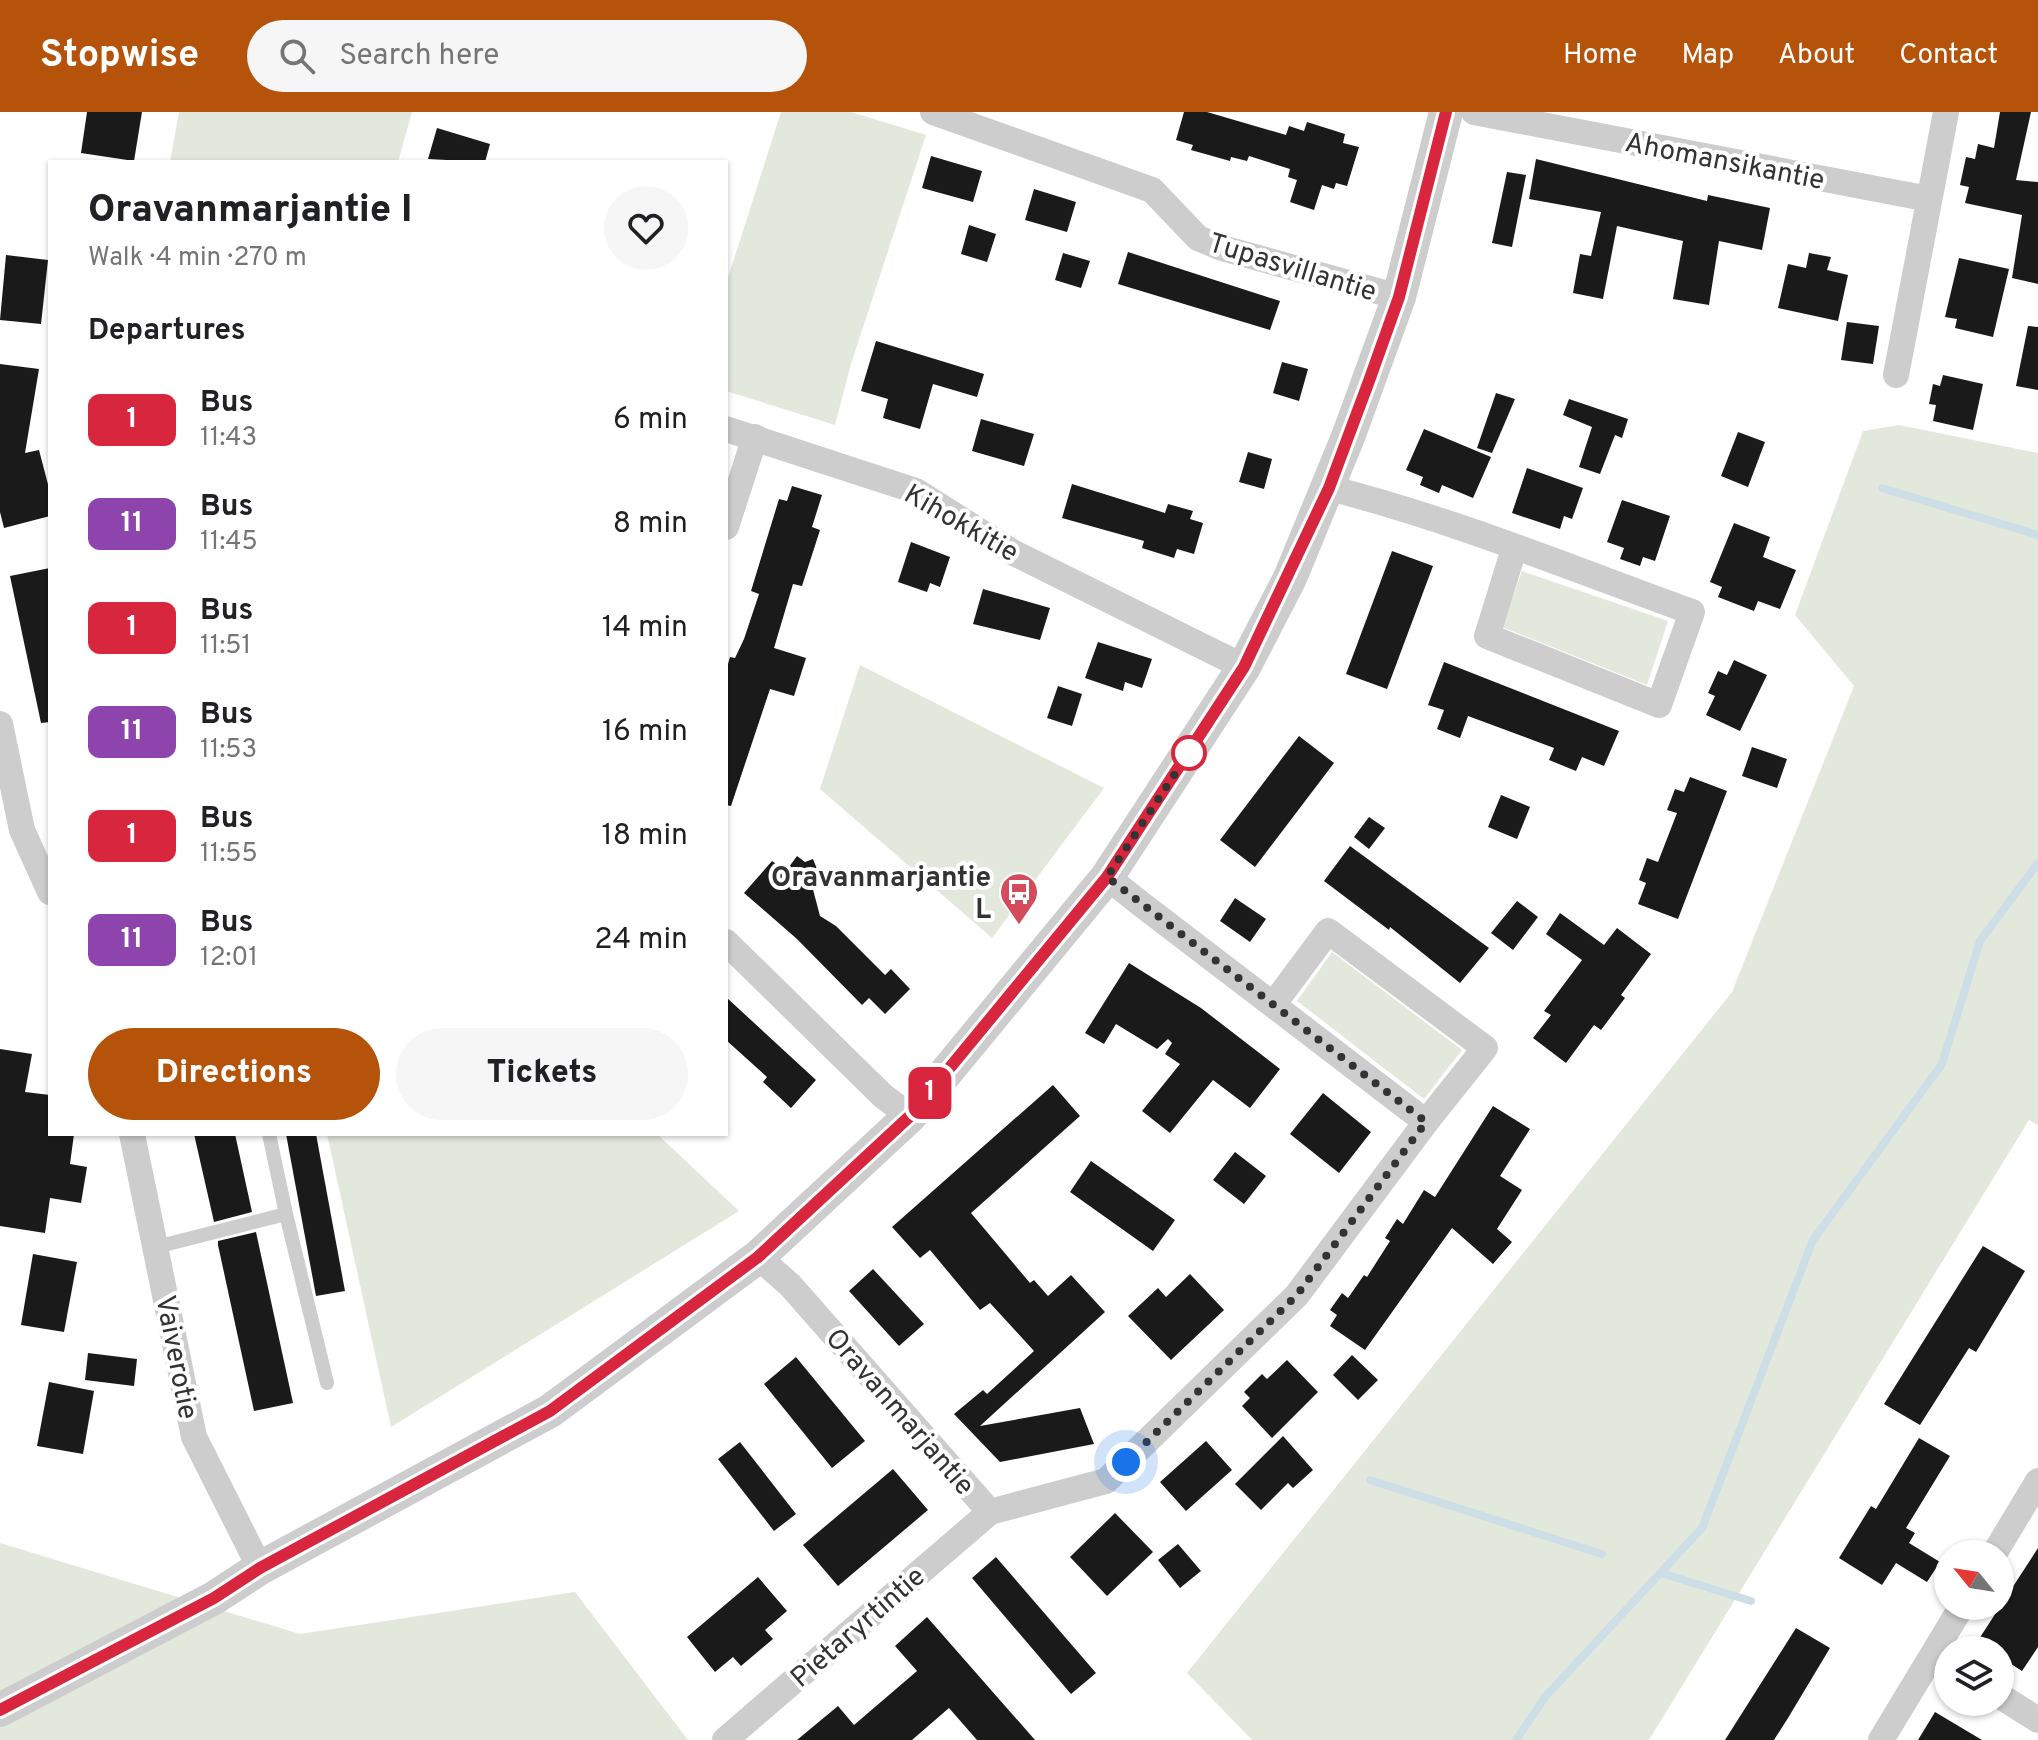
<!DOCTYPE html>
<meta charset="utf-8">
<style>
body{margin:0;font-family:Overpass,sans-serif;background:#f6f6f6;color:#202124;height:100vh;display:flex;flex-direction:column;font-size:30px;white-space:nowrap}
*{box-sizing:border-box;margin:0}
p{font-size:26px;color:#757577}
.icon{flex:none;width:44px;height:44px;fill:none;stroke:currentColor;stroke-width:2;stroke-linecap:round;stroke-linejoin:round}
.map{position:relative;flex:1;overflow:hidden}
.details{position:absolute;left:48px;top:48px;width:680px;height:976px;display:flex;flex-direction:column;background:#fff;border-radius:0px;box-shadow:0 2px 6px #0004}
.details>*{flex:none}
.badge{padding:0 16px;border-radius:12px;font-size:28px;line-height:52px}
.needle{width:52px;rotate:300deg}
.buttons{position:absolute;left:1934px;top:1428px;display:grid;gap:16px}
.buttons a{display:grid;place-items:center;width:80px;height:80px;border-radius:50%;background:#fff;box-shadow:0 2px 6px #0004;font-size:40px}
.you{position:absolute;width:40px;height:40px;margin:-20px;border:6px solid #fff;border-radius:50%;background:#1a73e8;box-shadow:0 0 0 12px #1a73e833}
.map>.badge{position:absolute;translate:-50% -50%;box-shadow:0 0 0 4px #fff}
h2{padding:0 40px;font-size:30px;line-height:72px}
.round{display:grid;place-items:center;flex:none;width:84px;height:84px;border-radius:42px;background:#f6f6f6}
.overview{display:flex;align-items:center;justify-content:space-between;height:136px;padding:0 40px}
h1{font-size:38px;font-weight:800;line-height:60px}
.primary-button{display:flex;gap:16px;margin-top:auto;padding:16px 40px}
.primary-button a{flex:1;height:92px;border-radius:48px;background:#b45309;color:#fff;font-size:32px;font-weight:800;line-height:92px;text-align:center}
.primary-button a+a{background:#f6f6f6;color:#202124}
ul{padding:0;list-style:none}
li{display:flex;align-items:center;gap:24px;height:104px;padding:0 40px}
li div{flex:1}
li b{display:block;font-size:30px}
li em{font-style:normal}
li .badge{min-width:88px;font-weight:700;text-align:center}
header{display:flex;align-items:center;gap:48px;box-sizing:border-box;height:112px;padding:0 40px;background:#b45309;color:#fff}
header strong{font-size:38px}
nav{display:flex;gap:44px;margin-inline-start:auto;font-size:28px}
.search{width:560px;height:72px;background:#f6f6f6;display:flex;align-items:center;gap:20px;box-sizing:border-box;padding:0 28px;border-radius:44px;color:#757577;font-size:30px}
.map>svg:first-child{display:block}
.green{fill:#e3e8dd}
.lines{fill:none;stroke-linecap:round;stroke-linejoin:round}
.stream{stroke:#cddee6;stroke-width:8}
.building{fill:#1a1a1a}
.service{stroke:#cdcdcd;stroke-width:14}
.minor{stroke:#cdcdcd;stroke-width:26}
.tertiary{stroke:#cdcdcd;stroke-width:34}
.line-casing{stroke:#fff;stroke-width:18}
.line{stroke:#d7263d;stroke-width:12}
.walk{stroke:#333;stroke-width:8;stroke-dasharray:0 14.4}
.stop-dot{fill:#fff;stroke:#d7263d;stroke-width:4}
.labels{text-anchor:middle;stroke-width:8;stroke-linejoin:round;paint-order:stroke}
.street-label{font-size:28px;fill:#333;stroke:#fff}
.poi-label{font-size:28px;font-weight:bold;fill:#333;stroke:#fff;text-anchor:end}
</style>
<header>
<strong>Stopwise</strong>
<div class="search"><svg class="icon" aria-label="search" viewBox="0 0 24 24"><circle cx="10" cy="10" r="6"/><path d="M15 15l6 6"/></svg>Search here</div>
<nav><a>Home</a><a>Map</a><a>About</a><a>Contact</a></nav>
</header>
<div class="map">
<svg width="2038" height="1628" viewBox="0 0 2038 1628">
<rect width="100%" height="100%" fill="#fff"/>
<g class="green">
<polygon points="179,0 412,0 398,50 170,50"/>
<polygon points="781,0 851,0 926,23 851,252 835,313 726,279 726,172"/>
<polygon points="1899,313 2038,341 2038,1013 2029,1008 1649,1628 1252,1628 1187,1561 1732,880 1854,574 1795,503 1863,319"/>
<polygon points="1522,459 1668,509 1647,573 1502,515"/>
<polygon points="860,553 1104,676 992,826 820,677"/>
<polygon points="1332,840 1462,938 1424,987 1297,889"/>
<polygon points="327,1022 657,1022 739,1099 391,1315"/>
<polygon points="0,1431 300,1522 575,1480 688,1628 0,1628"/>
</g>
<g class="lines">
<g class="stream">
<polyline points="1882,376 2038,423"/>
<polyline points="1370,1368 1602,1442"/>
<polyline points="1661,1461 1751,1489"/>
<polyline points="1516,1628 1545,1585 1702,1416 1813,1128 1942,952 1980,829 2038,751"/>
</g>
</g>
<g class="building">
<polygon points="87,0 142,0 134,49 81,41"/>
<polygon points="1184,0 1207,0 1286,23 1289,14 1304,19 1307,10 1345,22 1343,31 1359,35 1347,74 1336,71 1334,77 1322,73 1314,98 1290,90 1297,68 1288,65 1290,57 1249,44 1247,49 1231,45 1230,49 1191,38 1193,33 1176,28"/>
<polygon points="2000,0 2031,0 2016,68 2038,70 2038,172 2012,166 2022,103 1965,91 1969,75 1960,73 1966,45 1975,47 1978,32 1994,36"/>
<polygon points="437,16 490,32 485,50 428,47"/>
<polygon points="931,44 982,59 973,90 922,76"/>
<polygon points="1536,47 1707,89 1708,83 1770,96 1762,138 1719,129 1709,193 1673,187 1683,129 1617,114 1603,187 1573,181 1580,142 1591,144 1601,100 1529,87"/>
<polygon points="1507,60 1526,63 1512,135 1492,131"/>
<polygon points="1034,77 1076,90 1067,120 1025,108"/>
<polygon points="969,113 996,122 987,150 961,142"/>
<polygon points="1128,140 1280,189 1270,218 1118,172"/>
<polygon points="1063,141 1090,149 1081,176 1055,168"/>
<polygon points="1809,141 1831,145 1827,158 1848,163 1838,209 1778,196 1788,152 1806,156"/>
<polygon points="6,143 48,148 41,212 0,208"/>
<polygon points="1959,146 2009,157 1993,225 1955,216 1957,207 1945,205"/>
<polygon points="1847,210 1879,214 1873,252 1841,248"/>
<polygon points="2028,214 2038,215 2038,278 2016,274"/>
<polygon points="876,229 984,262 977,285 933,272 920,317 883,306 888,287 861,279"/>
<polygon points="1282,250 1308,257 1299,289 1273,281"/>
<polygon points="0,252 39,257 25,341 39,338 50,380 50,404 4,416 0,400"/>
<polygon points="1943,263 1983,272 1973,318 1933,309 1936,293 1929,292 1933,272 1940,274"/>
<polygon points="1496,281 1515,287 1492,341 1477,336"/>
<polygon points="1569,287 1628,307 1622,326 1615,323 1600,362 1579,355 1592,315 1563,303"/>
<polygon points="981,307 1034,322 1024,354 972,339"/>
<polygon points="1424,317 1491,345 1473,386 1442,373 1439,381 1420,373 1423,365 1406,358"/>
<polygon points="1738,320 1765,330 1748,375 1721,364"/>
<polygon points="1248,340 1272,347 1264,377 1239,370"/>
<polygon points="1527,356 1583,376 1572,407 1564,404 1560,417 1512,401"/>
<polygon points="1072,372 1165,401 1168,392 1193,399 1190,407 1203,411 1194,442 1177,437 1174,446 1142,436 1144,429 1062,406"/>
<polygon points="792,374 822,383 812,415 820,418 802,474 793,472 774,536 806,546 794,584 770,577 731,694 726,693 726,559 730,545 735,546 744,527 759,482 751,479 779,387 787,389"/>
<polygon points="1622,388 1670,404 1655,449 1643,445 1640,454 1620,447 1624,436 1607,430"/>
<polygon points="1734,411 1770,425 1763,445 1796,458 1780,497 1758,489 1754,499 1718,485 1722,475 1710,470"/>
<polygon points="911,430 950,445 940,475 930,471 927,480 898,470"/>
<polygon points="1392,439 1433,454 1387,577 1346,562"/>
<polygon points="50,456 50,610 41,611 10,464"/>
<polygon points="983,477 1050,496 1040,528 973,512"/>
<polygon points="1098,530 1152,547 1142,576 1125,570 1123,579 1085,566"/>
<polygon points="1734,548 1767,563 1740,619 1706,603 1715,584 1708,581 1718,559 1727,563"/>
<polygon points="1444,550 1619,619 1604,654 1582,645 1576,659 1549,648 1554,636 1468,604 1460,626 1437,617 1444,598 1428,593"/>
<polygon points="1058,574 1082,582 1072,614 1047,606"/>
<polygon points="1299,624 1334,651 1255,755 1220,728"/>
<polygon points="1752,635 1787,647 1777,676 1742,664"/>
<polygon points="1690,665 1727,679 1678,807 1638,792 1646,771 1639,768 1647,746 1658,750 1677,701 1667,698 1675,677 1684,680"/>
<polygon points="1501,683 1530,695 1517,727 1488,715"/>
<polygon points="1369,705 1385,716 1369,737 1354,725"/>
<polygon points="1350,734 1489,836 1460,871 1390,815 1389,818 1324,769"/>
<polygon points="797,744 805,750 813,747 819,762 811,770 820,804 836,814 885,863 891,857 910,877 885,902 869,886 862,893 797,827 744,781 772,749 786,759"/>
<polygon points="1235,786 1266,807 1250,830 1220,809"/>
<polygon points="1517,789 1538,805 1513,838 1491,821"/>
<polygon points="1560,801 1604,833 1617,816 1651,842 1621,883 1625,886 1601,918 1594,913 1566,951 1533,926 1551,903 1544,899 1582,848 1546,822"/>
<polygon points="1129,851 1201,896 1280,957 1250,996 1213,968 1170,1021 1142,999 1180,952 1165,942 1172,931 1168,927 1157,937 1116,912 1104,932 1085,921"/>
<polygon points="726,885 816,968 791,996 763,970 767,965 726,928"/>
<polygon points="0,937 32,942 25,980 50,983 50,1022 74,1022 70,1052 87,1055 81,1091 50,1086 45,1121 0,1114"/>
<polygon points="1053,973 1080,1004 971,1101 1030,1171 1034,1168 1048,1184 1071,1163 1105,1200 980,1314 1080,1296 1094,1332 1000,1350 954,1302 983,1278 987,1282 1034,1239 990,1191 980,1198 930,1138 920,1146 892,1115"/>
<polygon points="1323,981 1371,1020 1339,1061 1290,1022"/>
<polygon points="1493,994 1530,1017 1500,1064 1522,1078 1497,1117 1512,1130 1493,1152 1452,1116 1365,1238 1330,1214 1337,1203 1330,1198 1342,1181 1348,1186 1364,1163 1367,1165 1390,1129 1385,1126 1397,1107 1403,1112 1424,1078 1435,1085"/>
<polygon points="194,1022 235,1022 252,1100 214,1110"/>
<polygon points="286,1022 316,1022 345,1179 316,1184"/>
<polygon points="1235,1040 1266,1064 1244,1092 1213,1068"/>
<polygon points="1091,1049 1175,1108 1153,1139 1070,1080"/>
<polygon points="256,1120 293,1291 254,1299 218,1133 218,1129"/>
<polygon points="1983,1134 2025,1159 1976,1240 1969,1236 1920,1313 1884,1292"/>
<polygon points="33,1142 77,1150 64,1220 21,1213"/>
<polygon points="873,1157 924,1212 899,1234 849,1179"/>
<polygon points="1190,1162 1224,1198 1171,1248 1128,1204 1158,1176 1166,1185"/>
<polygon points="88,1241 137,1247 134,1274 85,1268"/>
<polygon points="1352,1243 1378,1268 1358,1288 1333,1263"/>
<polygon points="796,1245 865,1329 832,1356 764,1272"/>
<polygon points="1287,1248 1318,1280 1272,1326 1242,1294 1250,1286 1244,1280 1262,1262 1267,1267"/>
<polygon points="49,1270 94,1279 83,1342 37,1334"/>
<polygon points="1283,1324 1313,1358 1293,1376 1288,1371 1261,1398 1235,1372"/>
<polygon points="1919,1326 1950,1344 1906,1416 1915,1421 1909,1431 1940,1450 1927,1470 1896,1451 1882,1473 1839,1446 1871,1394 1876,1397"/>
<polygon points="1206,1329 1232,1358 1186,1399 1160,1370"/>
<polygon points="740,1330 796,1402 774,1419 718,1347"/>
<polygon points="893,1357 928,1398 838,1474 803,1433"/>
<polygon points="1115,1401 1153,1440 1107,1484 1070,1445"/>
<polygon points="1178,1432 1201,1459 1180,1476 1158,1448"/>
<polygon points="2038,1436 2038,1535 2022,1559 2000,1545 2000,1538 1989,1538 1977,1530"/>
<polygon points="996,1445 1096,1561 1071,1582 972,1466"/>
<polygon points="758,1465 787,1499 765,1518 773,1527 741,1554 733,1545 715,1560 687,1525"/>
<polygon points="927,1505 1035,1628 977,1628 949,1596 912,1628 797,1628 838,1594 854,1613 917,1559 895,1534"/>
<polygon points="1796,1516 1830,1536 1788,1606 1774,1628 1725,1628"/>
<polygon points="1935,1600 1982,1628 1918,1628"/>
</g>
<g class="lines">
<g class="service">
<polyline points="286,1102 327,1271"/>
<polyline points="156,1135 286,1102 269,1022"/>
</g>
<g class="minor">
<polyline points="933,0 1152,78 1198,126 1222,136 1399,185"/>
<polyline points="1474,0 1929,87"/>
<polyline points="1896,263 1946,0"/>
<polyline points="726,317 916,379 1014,441 1244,555"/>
<path d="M1329 376C1452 407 1573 457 1692 500L1659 593 1487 524 1514 437"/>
<polyline points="726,415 755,325"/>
<polyline points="0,612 22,718 50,780"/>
<polyline points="1107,765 1141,792 1426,1010 1485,936 1328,819 1273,893"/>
<polyline points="726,830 883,984 910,1004"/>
<polyline points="132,1022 194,1325 260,1456"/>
<polyline points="758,1145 790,1173 990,1400 1106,1369 1297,1183 1426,1010"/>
<polyline points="1994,1442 2038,1369"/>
<polyline points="2000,1584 2038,1608"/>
<polyline points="725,1628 990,1400"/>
<polyline points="1881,1628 1962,1494"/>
</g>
<polyline class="tertiary" points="0,1598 214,1486 260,1456 550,1299 758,1145 910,1004 1107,765 1244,555 1290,466 1348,325 1399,185 1446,0"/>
</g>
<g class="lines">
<g class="line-casing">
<polyline id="line" points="0,1598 214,1486 260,1456 550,1299 758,1145 910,1004 1107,765 1244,555 1329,376 1369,269 1399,185 1446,0"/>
</g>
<use href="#line" class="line"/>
<polyline class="walk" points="1126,1350 1297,1183 1426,1010 1107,765 1196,630 1189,641"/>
</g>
<defs>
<g id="bus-pin" transform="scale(2)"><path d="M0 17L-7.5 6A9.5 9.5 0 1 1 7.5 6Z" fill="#d24c5c" stroke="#fff"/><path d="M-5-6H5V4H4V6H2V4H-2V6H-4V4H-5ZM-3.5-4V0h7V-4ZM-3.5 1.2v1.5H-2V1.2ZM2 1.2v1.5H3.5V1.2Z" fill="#fff"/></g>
</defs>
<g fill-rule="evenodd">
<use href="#bus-pin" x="1019" y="780"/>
</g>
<circle class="stop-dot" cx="1189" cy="641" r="16"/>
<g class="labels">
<g class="street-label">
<text transform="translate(1725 48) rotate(11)" y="10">Ahomansikantie</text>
<text transform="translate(1293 154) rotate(17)" y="10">Tupasvillantie</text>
<text transform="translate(962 410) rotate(30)" y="10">Kihokkitie</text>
<text transform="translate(178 1245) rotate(79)" y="10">Vaiverotie</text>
<text transform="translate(901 1299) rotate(49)" y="10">Oravanmarjantie</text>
<text transform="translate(857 1514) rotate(-41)" y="10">Pietaryrtintie</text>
</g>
<g class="poi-label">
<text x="991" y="774">Oravanmarjantie<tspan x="991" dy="32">L</tspan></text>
</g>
</g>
</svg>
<div class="buttons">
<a><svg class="needle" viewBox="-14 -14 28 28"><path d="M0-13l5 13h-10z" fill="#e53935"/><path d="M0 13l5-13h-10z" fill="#757577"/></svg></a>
<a><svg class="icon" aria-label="layers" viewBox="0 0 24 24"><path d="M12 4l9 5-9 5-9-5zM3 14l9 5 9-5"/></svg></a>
</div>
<div class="you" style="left:1126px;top:1350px"></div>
<b class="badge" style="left:930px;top:981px;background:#d7263d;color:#fff">1</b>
<section class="details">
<div class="overview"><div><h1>Oravanmarjantie I</h1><p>Walk · 4 min · 270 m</p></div><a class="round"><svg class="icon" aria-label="heart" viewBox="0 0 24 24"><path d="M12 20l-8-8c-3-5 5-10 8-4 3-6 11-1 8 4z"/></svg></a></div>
<h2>Departures</h2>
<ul>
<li><span class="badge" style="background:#d7263d;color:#fff">1</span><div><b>Bus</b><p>11:43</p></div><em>6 min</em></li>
<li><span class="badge" style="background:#8e44ad;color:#fff">11</span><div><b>Bus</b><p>11:45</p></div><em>8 min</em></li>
<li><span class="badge" style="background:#d7263d;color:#fff">1</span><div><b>Bus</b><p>11:51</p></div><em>14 min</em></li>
<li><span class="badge" style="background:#8e44ad;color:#fff">11</span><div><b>Bus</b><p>11:53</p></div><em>16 min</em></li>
<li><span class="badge" style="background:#d7263d;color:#fff">1</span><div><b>Bus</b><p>11:55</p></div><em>18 min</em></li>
<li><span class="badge" style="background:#8e44ad;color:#fff">11</span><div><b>Bus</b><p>12:01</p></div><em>24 min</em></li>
</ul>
<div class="primary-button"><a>Directions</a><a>Tickets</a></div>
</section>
</div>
